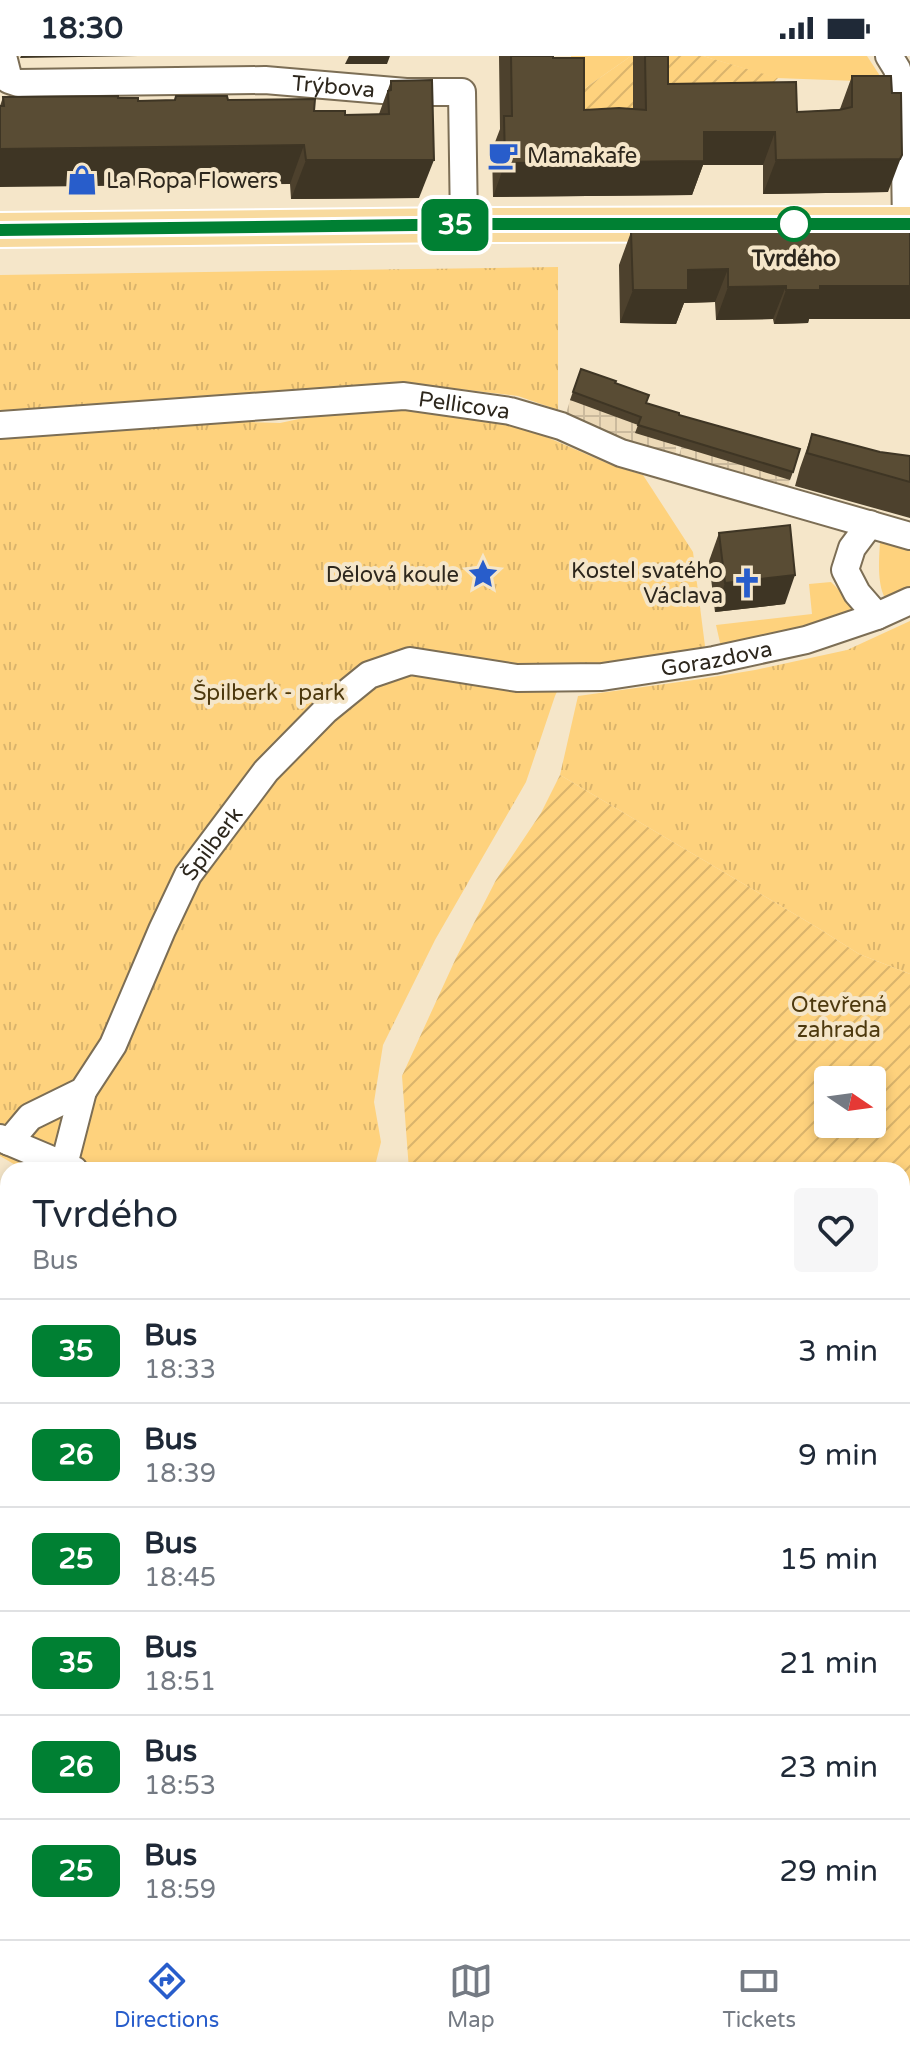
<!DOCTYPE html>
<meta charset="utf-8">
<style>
body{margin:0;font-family:"Varela Round",sans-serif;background:#f6f6f7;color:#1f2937;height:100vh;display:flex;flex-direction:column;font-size:30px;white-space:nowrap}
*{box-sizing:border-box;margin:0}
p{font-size:26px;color:#747a83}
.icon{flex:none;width:44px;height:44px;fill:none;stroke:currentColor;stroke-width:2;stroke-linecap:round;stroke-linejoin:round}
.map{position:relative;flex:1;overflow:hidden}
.panel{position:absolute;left:0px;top:1106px;width:910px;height:778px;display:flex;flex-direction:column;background:#fff;border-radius:24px 24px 0 0;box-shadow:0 4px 12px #0003}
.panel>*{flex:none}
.badge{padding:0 16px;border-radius:12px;font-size:28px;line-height:52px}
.needle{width:52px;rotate:103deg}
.controls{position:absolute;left:814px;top:1010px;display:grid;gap:16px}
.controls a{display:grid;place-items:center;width:72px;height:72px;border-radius:8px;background:#fff;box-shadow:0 4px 12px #0003;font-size:40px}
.map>.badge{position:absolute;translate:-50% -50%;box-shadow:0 0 0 4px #fff}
.round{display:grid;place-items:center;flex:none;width:84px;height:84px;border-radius:8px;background:#f6f6f7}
.head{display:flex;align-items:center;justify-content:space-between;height:136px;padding:0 32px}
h1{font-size:38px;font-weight:600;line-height:60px}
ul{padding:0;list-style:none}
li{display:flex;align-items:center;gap:24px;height:104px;padding:0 32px;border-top:2px solid #e0e1e3}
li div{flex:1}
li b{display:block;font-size:30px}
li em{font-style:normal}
li .badge{min-width:88px;font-weight:700;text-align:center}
.status{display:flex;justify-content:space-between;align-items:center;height:56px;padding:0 40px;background:#fff;direction:ltr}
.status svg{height:22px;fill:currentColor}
.dock{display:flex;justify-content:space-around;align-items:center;height:112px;border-top:2px solid #e0e1e3;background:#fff;font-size:22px;color:#747a83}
.dock a{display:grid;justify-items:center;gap:4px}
.dock .active{color:#285dcb}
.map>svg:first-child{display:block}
.industrial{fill:url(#industrial-grid)}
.grass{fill:#fed27d}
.park{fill:url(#park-tufts)}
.garden{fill:url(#garden-furrows);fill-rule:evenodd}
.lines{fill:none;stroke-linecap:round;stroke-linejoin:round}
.minor-casing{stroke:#7c6e55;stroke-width:30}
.major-casing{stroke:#fff;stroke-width:38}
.minor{stroke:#fff;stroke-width:26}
.major{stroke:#f8da9e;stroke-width:34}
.tram{stroke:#958a76;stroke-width:2}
.wall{fill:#4d412d}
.shaded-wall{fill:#3e3524}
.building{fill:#594c34;stroke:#3e3524;stroke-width:2}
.line-casing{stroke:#fff;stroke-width:18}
.line{stroke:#008033;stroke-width:12}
.stop-dot{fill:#fff;stroke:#008033;stroke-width:4}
.labels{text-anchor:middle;stroke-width:8;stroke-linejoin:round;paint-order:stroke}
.street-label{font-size:22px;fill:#2d271d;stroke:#f5e6c9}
.poi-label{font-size:22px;fill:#2d271d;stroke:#f5e6c9;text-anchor:start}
.stop-label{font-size:22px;font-weight:bold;fill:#2d271d;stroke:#f5e6c9}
.park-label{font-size:22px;fill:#4d390e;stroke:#f5e6c9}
</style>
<div class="status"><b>18:30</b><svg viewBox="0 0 49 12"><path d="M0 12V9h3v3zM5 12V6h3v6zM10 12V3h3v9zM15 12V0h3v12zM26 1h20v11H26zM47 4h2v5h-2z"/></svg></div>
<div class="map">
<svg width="910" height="1883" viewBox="0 0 910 1883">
<defs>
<pattern id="industrial-grid" width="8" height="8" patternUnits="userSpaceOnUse" patternTransform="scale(2)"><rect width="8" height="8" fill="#ecd9b7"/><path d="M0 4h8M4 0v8" fill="none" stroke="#cbba9d"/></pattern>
<pattern id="park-tufts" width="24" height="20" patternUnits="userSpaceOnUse" patternTransform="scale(2)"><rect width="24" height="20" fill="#fed27d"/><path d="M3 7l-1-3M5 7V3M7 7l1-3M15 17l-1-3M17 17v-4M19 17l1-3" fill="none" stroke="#dab46c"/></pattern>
<pattern id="garden-furrows" width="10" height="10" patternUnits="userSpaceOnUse" patternTransform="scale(2)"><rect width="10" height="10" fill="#fed27d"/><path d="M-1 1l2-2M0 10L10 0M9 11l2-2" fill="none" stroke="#dab46c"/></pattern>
</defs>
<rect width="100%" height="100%" fill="#f5e6c9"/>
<g class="industrial">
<polygon points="578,320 613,332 676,365 676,399 636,388 566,357"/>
<polygon points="689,367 798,396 788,430 679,399"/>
</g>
<g class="grass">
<polygon points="571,0 631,0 581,35 571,35"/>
<polygon points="703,0 867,0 884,26 776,22"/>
<path d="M882 484 910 492V534L885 542C877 527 879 503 880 486Z"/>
<polygon points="831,526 857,552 858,556 815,571 721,591 716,569 812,558 809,528"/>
</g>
<g class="park">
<polygon points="558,211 558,354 518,340 407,327 0,355 0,219"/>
<polygon points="398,354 436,356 494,365 535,376 609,408 643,419 693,496 705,590 699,597 568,612 555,640 526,726 435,884 383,989 374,1046 381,1086 374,1114 24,1114 0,1100 0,382 220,365 280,367 313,360"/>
<polygon points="910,565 910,918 859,898 818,872 560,719 578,640 694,624 755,614 847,594"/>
<polygon points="8,1304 8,1876 17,1876 13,1883 0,1883 0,1315"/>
</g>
<g class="garden">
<polygon points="631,0 633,0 633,66 582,66 581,35"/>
<polygon points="655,0 703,0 778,22 766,34 656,46"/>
<path d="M560 719 818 872 859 898 910 918V1153L902 1166V1114H409L402 1020 456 902 496 824 541 757ZM829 1024H872V1068H828Z"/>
<polygon points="44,1876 320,1876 318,1883 40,1883"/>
</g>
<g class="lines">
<g class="minor-casing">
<g id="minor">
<path id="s1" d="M3 0 9 24 18 27 265 24 406 36H462L464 169"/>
<polyline points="889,0 897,13 904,43 906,168"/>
<path id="s2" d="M0 369 404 340 510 355 561 370 621 397 910 480"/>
<polyline points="870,468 852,492 845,514 857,537 877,560"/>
<polyline points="0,1082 64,1109"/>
<path id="s3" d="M9 1086 30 1061 83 1035 113 989 162 874 188 819 266 715 326 654 369 619 410 605 517 622 602 621 714 604 806 584 877 560 910 545"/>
<polyline points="74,1114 64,1109 83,1035"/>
<polyline points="902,1660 910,1653"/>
<polyline points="629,1883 638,1876"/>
</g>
</g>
<g class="major-casing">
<polyline id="major" points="0,174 464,169 910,168"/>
</g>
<use href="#minor" class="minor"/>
<use href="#major" class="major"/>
<g class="tram">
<polyline points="902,1653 910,1647"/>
<polyline points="620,1883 629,1876"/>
<polyline points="640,1883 648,1876"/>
</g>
</g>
<g class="wall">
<polygon points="499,0 553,0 553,2 584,54 633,53 633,0 668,0 668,28 797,56 840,53 852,20 888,136 763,138 763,109 703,109 692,139 493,141 492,94 500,73"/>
<polygon points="391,25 419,142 291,143 290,128 0,50 3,41 118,42 138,45 174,44 176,40 228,44 345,59 379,58"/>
<polygon points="757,173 809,263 808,267 774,268 773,263 716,264 715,246 684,247 676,268 620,267 619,209 631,176 741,175"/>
<polygon points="581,313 615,327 646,347 679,359 793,416 790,424 635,377 638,369 570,344"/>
<polygon points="812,378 880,396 910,400 910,462 795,430 800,412"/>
<polygon points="719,477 785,548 715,556 709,505"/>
<polygon points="902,1280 910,1287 910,1333 902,1328"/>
<polygon points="347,1876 447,1876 439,1883 346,1883"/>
</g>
<g class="shaded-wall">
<polygon points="21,0 138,0 20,2"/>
<polygon points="349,0 390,0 387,8 345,8"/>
<polygon points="704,76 775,76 763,109 703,109 692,139 493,141 505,107"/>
<polygon points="304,89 290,128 0,131 0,93"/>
<polygon points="902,99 888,136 763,138 776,104"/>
<polygon points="306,104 434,104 419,142 291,143"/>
<polygon points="728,213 715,246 684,247 676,268 620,267 633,234 688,214"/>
<polygon points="786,230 773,263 716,264 728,231"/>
<polygon points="820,230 910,230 910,263 809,263 808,267 774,268 786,234"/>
<polygon points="795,519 785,548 715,556 725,527"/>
<polygon points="8,1195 6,1203 0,1214 0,1206"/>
<polygon points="910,1237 910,1245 902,1256 902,1247"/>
<polygon points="910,1585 910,1605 902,1612 902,1592"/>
<polygon points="910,1758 910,1780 902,1786 902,1765"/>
<polygon points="410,1876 420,1876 417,1883 401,1883"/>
<polygon points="427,1876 447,1876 439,1883 424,1883"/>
<polygon points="559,1876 583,1876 575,1883 550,1883"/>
</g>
<g class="building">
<polygon points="511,0 553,0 553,2 584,2 584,54 619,52 646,54 645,0 668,0 668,28 796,26 797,56 839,54 852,51 852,20 891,20 892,37 901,37 902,99 900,103 776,104 775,76 704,76 704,105 505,107 504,60 512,60"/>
<polygon points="432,24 434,104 306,104 304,89 0,93 0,50 4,50 3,41 118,40 118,42 138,42 138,45 175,44 176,40 227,40 228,44 315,43 314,55 345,55 345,59 389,58 388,35 391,34 391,25"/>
<polygon points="910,172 910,230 820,230 820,234 786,234 786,230 728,231 728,213 688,214 688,234 633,234 631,176 741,175 757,173"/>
<polygon points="581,313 616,325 615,327 649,339 646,347 679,357 679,359 800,393 793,416 638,369 641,361 573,336"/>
<polygon points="812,378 880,396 910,400 910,426 807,397"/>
<polygon points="790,469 795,519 725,527 719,477"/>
<polygon points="0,1159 8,1165 8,1195 0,1206"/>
<polygon points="904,1205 910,1210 910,1237 902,1247 902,1207"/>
<polygon points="902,1280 910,1287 910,1314 902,1308"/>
<polygon points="902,1347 910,1353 910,1585 902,1592"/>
<polygon points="910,1673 910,1758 902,1765 902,1680"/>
<polygon points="358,1876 410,1876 401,1883 357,1883 362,1879"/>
<polygon points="469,1876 559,1876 550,1883 462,1883"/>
<polygon points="664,1876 800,1876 806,1883 656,1883"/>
<polygon points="867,1876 882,1876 888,1883 859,1883"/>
</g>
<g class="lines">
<g class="line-casing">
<polyline id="line" points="0,174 494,168 910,168"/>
</g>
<use href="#line" class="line"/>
</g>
<defs>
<g id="cafe-bare" transform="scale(2.4)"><path d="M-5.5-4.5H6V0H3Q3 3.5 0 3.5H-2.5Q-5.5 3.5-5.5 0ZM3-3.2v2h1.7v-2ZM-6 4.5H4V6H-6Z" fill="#285dcb" stroke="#f5e6c9" stroke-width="2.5" paint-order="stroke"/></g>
<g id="shop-bare" transform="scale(2.4)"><path d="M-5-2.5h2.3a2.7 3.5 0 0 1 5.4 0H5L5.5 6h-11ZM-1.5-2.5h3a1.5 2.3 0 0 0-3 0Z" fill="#285dcb" stroke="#f5e6c9" stroke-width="2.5" paint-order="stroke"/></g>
<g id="sight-bare" transform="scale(2.4)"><path d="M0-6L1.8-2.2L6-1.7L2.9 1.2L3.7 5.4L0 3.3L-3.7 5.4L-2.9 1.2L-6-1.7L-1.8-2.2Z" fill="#285dcb" stroke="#f5e6c9" stroke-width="2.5" paint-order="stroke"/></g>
<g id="church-bare" transform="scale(2.4)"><path d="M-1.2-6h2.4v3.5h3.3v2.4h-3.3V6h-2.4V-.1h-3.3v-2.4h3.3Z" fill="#285dcb" stroke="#f5e6c9" stroke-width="2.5" paint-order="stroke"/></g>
</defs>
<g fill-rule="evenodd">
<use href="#cafe-bare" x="503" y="99"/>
<use href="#shop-bare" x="82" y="124"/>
<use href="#sight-bare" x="483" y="518"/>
<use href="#church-bare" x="747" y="527"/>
</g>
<circle class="stop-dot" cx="794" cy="168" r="16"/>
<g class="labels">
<g class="street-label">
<text dy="8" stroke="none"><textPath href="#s1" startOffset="350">Trýbova</textPath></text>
<text dy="8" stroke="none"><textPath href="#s2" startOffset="466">Pellicova</textPath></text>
<text dy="8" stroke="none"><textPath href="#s3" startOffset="956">Gorazdova</textPath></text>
<text dy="8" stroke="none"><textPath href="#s3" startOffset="372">Špilberk</textPath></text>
</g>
<g class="poi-label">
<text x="527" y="107">Mamakafe</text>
<text x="106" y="132">La Ropa Flowers</text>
<text x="723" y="522" text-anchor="end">Kostel svatého<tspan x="723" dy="25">Václava</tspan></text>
<text x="459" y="526" text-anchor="end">Dělová koule</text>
</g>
<g class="stop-label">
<text x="794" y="210">Tvrdého</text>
</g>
<g class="park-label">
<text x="269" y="644">Špilberk - park</text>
<text x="839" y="956">Otevřená<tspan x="839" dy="25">zahrada</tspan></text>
</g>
</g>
</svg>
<div class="controls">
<a><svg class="needle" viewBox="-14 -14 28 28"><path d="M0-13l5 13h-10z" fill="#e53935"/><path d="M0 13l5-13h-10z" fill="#747a83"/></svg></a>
</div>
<b class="badge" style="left:455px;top:169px;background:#008033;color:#fff">35</b>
<section class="panel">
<div class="head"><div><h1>Tvrdého</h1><p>Bus</p></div><a class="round"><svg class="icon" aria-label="heart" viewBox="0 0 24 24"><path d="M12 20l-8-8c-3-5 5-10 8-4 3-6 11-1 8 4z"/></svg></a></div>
<ul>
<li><span class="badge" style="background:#008033;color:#fff">35</span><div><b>Bus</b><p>18:33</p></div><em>3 min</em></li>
<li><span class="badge" style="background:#008033;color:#fff">26</span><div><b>Bus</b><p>18:39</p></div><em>9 min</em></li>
<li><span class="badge" style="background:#008033;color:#fff">25</span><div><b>Bus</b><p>18:45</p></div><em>15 min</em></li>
<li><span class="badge" style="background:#008033;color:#fff">35</span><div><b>Bus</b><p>18:51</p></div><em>21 min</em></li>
<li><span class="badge" style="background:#008033;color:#fff">26</span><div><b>Bus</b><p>18:53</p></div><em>23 min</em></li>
<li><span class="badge" style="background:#008033;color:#fff">25</span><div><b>Bus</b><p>18:59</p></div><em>29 min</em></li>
</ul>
</section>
</div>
<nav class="dock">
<a class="active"><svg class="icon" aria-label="directions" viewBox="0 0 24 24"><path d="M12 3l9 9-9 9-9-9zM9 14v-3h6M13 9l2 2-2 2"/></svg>Directions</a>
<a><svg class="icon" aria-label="map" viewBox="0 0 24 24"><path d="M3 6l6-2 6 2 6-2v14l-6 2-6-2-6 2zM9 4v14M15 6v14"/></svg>Map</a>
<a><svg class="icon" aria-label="tickets" viewBox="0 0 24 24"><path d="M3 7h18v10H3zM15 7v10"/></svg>Tickets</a>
</nav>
